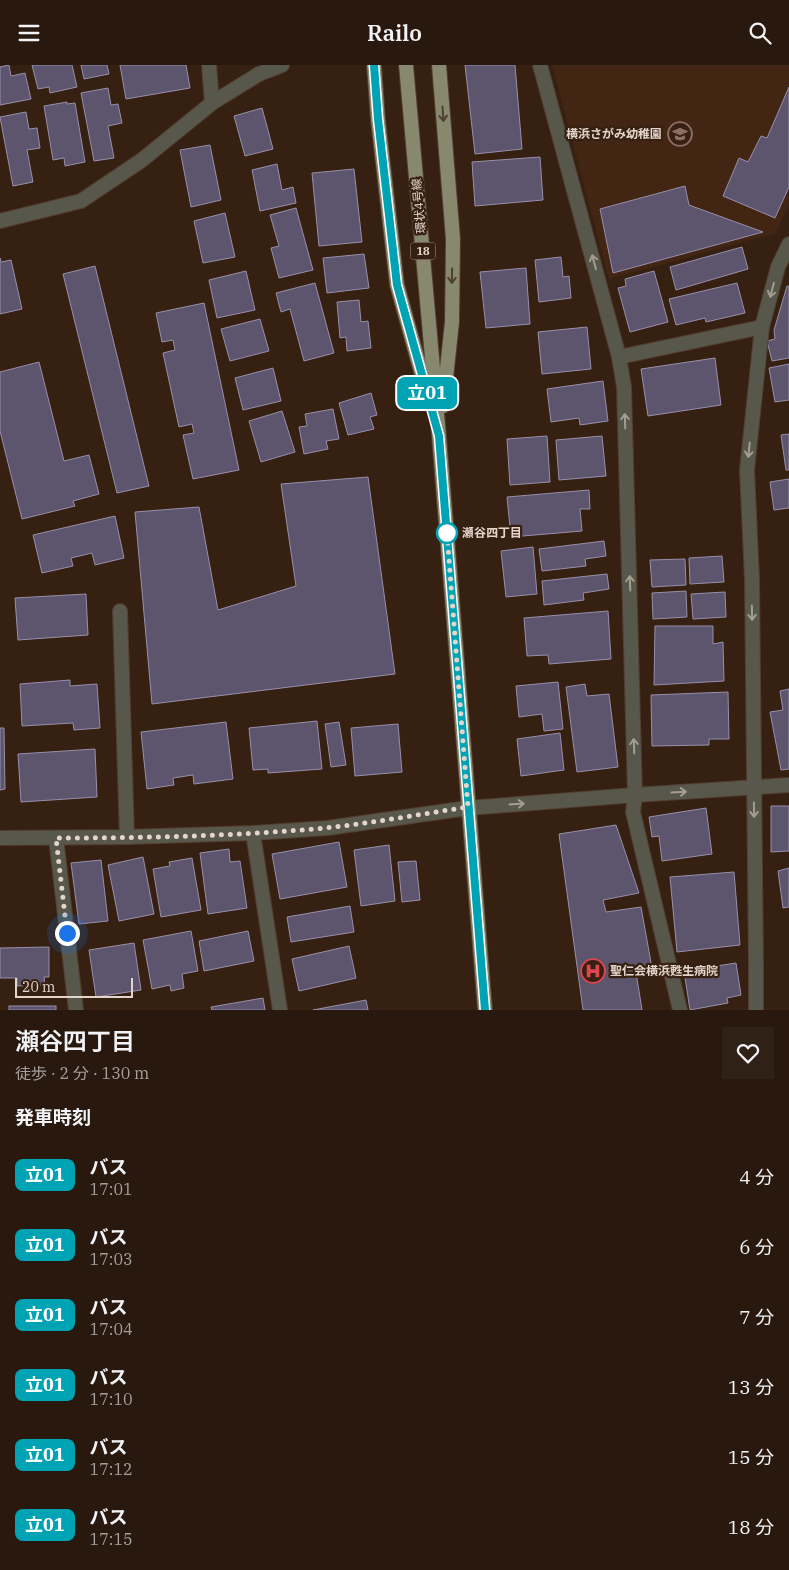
<!DOCTYPE html>
<html lang="ja">
<meta charset="utf-8">
<style>
body{margin:0;font-family:"IBM Plex Serif","Noto Sans JP",serif;background:#302116;color:#f1f3f6;height:100vh;display:flex;flex-direction:column;font-size:19px;white-space:nowrap}
*{box-sizing:border-box;margin:0}
p{font-size:16px;color:#a5a09d}
.icon{flex:none;width:28px;height:28px;fill:none;stroke:currentColor;stroke-width:2;stroke-linecap:round;stroke-linejoin:round}
.map{position:relative;height:945px;overflow:hidden}
.panel{display:flex;flex-direction:column;background:#28180d;flex:1}
.panel>*{flex:none}
.badge{padding:0 10px;border-radius:8px;font-size:18px;line-height:32px}
.scale{position:absolute;left:15px;bottom:12px;width:118px;box-sizing:border-box;padding-left:5px;border:2px solid #e4d5cc;border-top:0;font-size:14px;line-height:18px;white-space:nowrap;color:#e4d5cc;-webkit-text-stroke:4px #362011;paint-order:stroke}
.you{position:absolute;width:25px;height:25px;margin:-12px;border:4px solid #fff;border-radius:50%;background:#1a73e8;box-shadow:0 0 0 8px #1a73e833}
.map>.badge{position:absolute;translate:-50% -50%;box-shadow:0 0 0 2px #fff}
h2{padding:0 15px;font-size:19px;line-height:45px}
.round{display:grid;place-items:center;flex:none;width:52px;height:52px;border-radius:0px;background:#302116}
.headline{display:flex;align-items:center;justify-content:space-between;height:85px;padding:0 15px}
h1{font-size:24px;font-weight:600;line-height:38px}
ul{padding:0;list-style:none}
li{display:flex;align-items:center;gap:15px;height:70px;padding:0 15px}
li div{flex:1}
li b{display:block;font-size:19px}
li em{font-style:normal}
li .badge{min-width:55px;font-weight:700;text-align:center}
header{display:flex;justify-content:space-between;align-items:center;height:65px;padding:0 15px;background:#28180d;font-size:22px;font-weight:600}
.map>svg:first-child{display:block}
.built{fill:#422613}
.building{fill:#5d546e;stroke:#988faa}
.lines{fill:none;stroke-linecap:round;stroke-linejoin:round}
.service-casing{stroke:#523d2f;stroke-width:16}
.minor-casing{stroke:#523d2f;stroke-width:16}
.primary-casing{stroke:#523d2f;stroke-width:16}
.service{stroke:#57574b;stroke-width:14}
.minor{stroke:#57574b;stroke-width:14}
.primary{stroke:#88886f;stroke-width:14}
.oneway{stroke:#4f3f2d}
.oneway2{stroke:#a59c92}
.line-casing{stroke:#fff;stroke-width:11}
.line{stroke:#00a3b4;stroke-width:8}
.walk{stroke:#e4d5cc;stroke-width:5;stroke-dasharray:0 9}
.stop-dot{fill:#fff;stroke:#00a3b4;stroke-width:2.5}
.labels{text-anchor:middle;stroke-width:4.5;stroke-linejoin:round;paint-order:stroke}
.shield{fill:#362011;stroke:#b09f94;stroke-width:1}
.shield-label{font-size:11px;font-weight:bold;fill:#e4d5cc}
.poi-label{font-size:12px;font-weight:bold;fill:#e4d5cc;stroke:#362011;text-anchor:end}
.street-label{font-size:12px;fill:#e4d5cc;stroke:#362011}
.stop-label{font-size:12px;font-weight:bold;fill:#e4d5cc;stroke:#362011;text-anchor:start}
</style>
<header><svg class="icon" aria-label="menu" viewBox="0 0 24 24"><path d="M4 6h16M4 12h16M4 18h16"/></svg>Railo<svg class="icon" aria-label="search" viewBox="0 0 24 24"><circle cx="10" cy="10" r="6"/><path d="M15 15l6 6"/></svg></header>
<div class="map">
<svg width="789" height="945" viewBox="0 0 789 945">
<rect width="100%" height="100%" fill="#362011"/>
<polygon class="built" points="552,0 789,0 789,139 776,168 609,214"/>
<g class="building">
<polygon points="9,0 11,11 25,8 31,34 0,40 0,2"/>
<polygon points="32,0 72,0 77,22 50,28 49,22 38,24"/>
<polygon points="81,0 107,0 109,9 84,14"/>
<polygon points="120,0 186,0 190,23 126,34"/>
<polygon points="465,0 515,0 522,84 475,89"/>
<polygon points="789,22 789,122 775,153 723,131 739,93 748,97 761,71 767,73"/>
<polygon points="108,23 111,40 118,39 122,58 108,61 114,93 94,96 81,28"/>
<polygon points="67,37 67,39 75,38 85,97 65,101 64,93 53,95 44,41"/>
<polygon points="262,43 273,84 245,91 234,51"/>
<polygon points="26,47 29,64 37,63 40,83 27,85 33,117 13,121 0,52"/>
<polygon points="210,80 221,135 191,142 180,85"/>
<polygon points="540,92 543,135 475,141 472,97"/>
<polygon points="277,99 282,125 293,122 296,138 260,146 252,105"/>
<polygon points="354,104 362,177 319,181 312,108"/>
<polygon points="685,121 689,140 763,167 613,208 600,144"/>
<polygon points="296,143 313,205 279,213 271,183 279,181 270,150"/>
<polygon points="225,148 235,192 203,198 194,156"/>
<polygon points="742,182 748,204 676,225 670,202"/>
<polygon points="364,189 369,223 327,228 323,193"/>
<polygon points="561,192 563,212 569,211 571,233 539,237 535,195"/>
<polygon points="0,193 1,197 11,195 22,244 0,249"/>
<polygon points="95,201 149,421 117,428 63,209"/>
<polygon points="526,203 530,259 486,263 480,207"/>
<polygon points="246,206 255,245 217,253 209,215"/>
<polygon points="654,206 668,257 630,267 618,223 626,221 625,214"/>
<polygon points="315,218 334,288 304,296 290,244 281,247 276,228"/>
<polygon points="737,218 745,248 706,257 705,253 676,260 669,234"/>
<polygon points="787,221 789,221 789,293 772,296 767,276 775,274 774,265"/>
<polygon points="359,235 361,257 368,256 371,283 347,286 346,272 340,273 337,237"/>
<polygon points="204,238 239,405 193,414 183,370 194,368 192,359 179,362 163,288 175,285 173,275 162,277 156,248"/>
<polygon points="260,254 269,286 230,296 221,264"/>
<polygon points="587,262 591,304 542,309 538,267"/>
<polygon points="715,293 721,340 648,351 641,304"/>
<polygon points="39,297 64,396 89,390 99,429 73,436 75,441 22,454 0,366 0,307"/>
<polygon points="789,299 789,335 775,337 769,303"/>
<polygon points="273,303 281,336 243,345 235,313"/>
<polygon points="603,316 608,356 580,360 579,353 551,357 547,324"/>
<polygon points="371,328 377,350 370,352 374,364 348,370 339,338"/>
<polygon points="333,344 339,374 326,376 328,384 304,389 299,362 307,361 305,349"/>
<polygon points="282,346 295,387 261,397 249,356"/>
<polygon points="789,369 789,405 786,405 781,370"/>
<polygon points="547,371 550,417 510,420 507,374"/>
<polygon points="602,371 606,411 559,415 556,375"/>
<polygon points="368,412 395,609 152,639 135,447 199,442 218,545 296,521 281,419"/>
<polygon points="789,414 789,443 774,445 770,417"/>
<polygon points="589,425 590,444 580,444 582,466 511,472 507,432"/>
<polygon points="115,451 124,493 95,500 92,488 71,493 73,501 42,508 33,470"/>
<polygon points="604,476 606,491 585,494 586,501 542,506 539,484"/>
<polygon points="533,482 537,529 506,532 501,486"/>
<polygon points="722,491 724,517 690,519 689,493"/>
<polygon points="685,494 686,520 652,522 650,495"/>
<polygon points="607,509 609,524 583,528 584,535 544,540 542,516"/>
<polygon points="686,526 687,552 653,554 652,528"/>
<polygon points="725,527 726,552 693,554 691,529"/>
<polygon points="86,529 88,570 18,575 15,533"/>
<polygon points="608,546 611,594 549,599 548,590 527,591 524,553"/>
<polygon points="655,561 713,561 713,579 723,577 724,616 654,620"/>
<polygon points="70,615 70,621 97,619 100,663 74,665 73,658 22,661 20,619"/>
<polygon points="558,617 563,664 544,666 542,649 519,652 516,621"/>
<polygon points="585,619 587,631 609,629 618,702 577,707 566,622"/>
<polygon points="789,624 789,704 781,705 770,647 783,645 780,626"/>
<polygon points="728,627 729,674 709,674 709,680 652,681 651,630"/>
<polygon points="317,656 322,704 268,708 268,704 253,705 249,663"/>
<polygon points="226,657 233,714 194,719 193,710 173,713 174,720 147,724 141,667"/>
<polygon points="339,657 346,700 331,702 325,659"/>
<polygon points="398,659 402,707 355,711 351,663"/>
<polygon points="0,663 4,663 5,724 0,725"/>
<polygon points="560,668 564,705 521,711 517,674"/>
<polygon points="95,684 97,732 21,737 18,689"/>
<polygon points="771,741 789,741 789,786 771,787"/>
<polygon points="706,743 712,789 662,796 659,771 652,772 649,752"/>
<polygon points="616,760 639,828 603,835 606,847 641,842 652,903 636,907 642,945 583,945 559,769"/>
<polygon points="339,777 347,822 280,834 272,789"/>
<polygon points="389,780 395,836 361,841 354,785"/>
<polygon points="229,784 230,797 240,796 247,843 208,849 200,788"/>
<polygon points="143,792 154,849 119,856 108,800"/>
<polygon points="192,793 201,845 161,852 153,804 170,801 169,797"/>
<polygon points="101,795 108,856 79,859 71,798"/>
<polygon points="416,796 420,835 402,837 398,797"/>
<polygon points="789,803 789,842 783,843 778,806"/>
<polygon points="734,807 740,880 677,887 670,812"/>
<polygon points="350,841 354,867 291,877 287,852"/>
<polygon points="191,866 198,906 182,909 184,923 171,926 170,920 152,924 143,875"/>
<polygon points="248,866 254,896 204,906 199,876"/>
<polygon points="134,878 141,925 96,932 89,885"/>
<polygon points="349,881 356,913 299,926 292,894"/>
<polygon points="49,882 49,912 44,912 45,920 17,921 17,913 0,913 0,883"/>
<polygon points="736,898 741,930 727,933 728,938 690,945 684,906"/>
<polygon points="263,933 265,945 212,945 211,942"/>
<polygon points="366,935 368,945 313,945"/>
<rect x="9" y="941" width="47" height="4"/>
</g>
<g class="lines">
<g class="service-casing">
<g id="service">
<polyline points="120,546 127,772"/>
<polyline points="635,730 633,747 680,945"/>
<polyline points="56,773 76,945"/>
</g>
</g>
<g class="minor-casing">
<g id="minor">
<polyline points="209,0 212,38"/>
<polyline points="540,0 619,292 624,322 635,730"/>
<polyline points="0,156 81,136 142,95 212,38 259,9 282,0"/>
<polyline points="619,292 762,262"/>
<polyline points="253,768 280,945"/>
<polyline points="0,773 127,772 253,768 327,763 468,743 635,730 789,720"/>
<polyline points="756,945 756,901 752,514 747,405 762,262 778,202 789,179"/>
</g>
</g>
<g class="primary-casing">
<g id="primary">
<polyline points="374,0 378,55 397,220 430,339"/>
<polyline points="406,0 439,371 485,945"/>
<polyline points="439,0 453,174 452,257 443,341"/>
</g>
</g>
<use href="#service" class="service"/>
<use href="#minor" class="minor"/>
<use href="#primary" class="primary"/>
</g>
<defs><path id="oneway-shaft" d="M-6 0H5M1.5-3L5.5 0L1.5 3" fill="none" stroke-width="1.6" stroke-linecap="round" stroke-linejoin="round" transform="scale(1.25)"/></defs>
<g class="oneway">
<use href="#oneway-shaft" transform="translate(443 49) rotate(86)"/>
<use href="#oneway-shaft" transform="translate(452 211) rotate(91)"/>
</g>
<g class="oneway2">
<use href="#oneway-shaft" transform="translate(594 197) rotate(-105)"/>
<use href="#oneway-shaft" transform="translate(772 225) rotate(105)"/>
<use href="#oneway-shaft" transform="translate(625 356) rotate(-92)"/>
<use href="#oneway-shaft" transform="translate(749 385) rotate(96)"/>
<use href="#oneway-shaft" transform="translate(630 518) rotate(-92)"/>
<use href="#oneway-shaft" transform="translate(752 548) rotate(89)"/>
<use href="#oneway-shaft" transform="translate(634 681) rotate(-92)"/>
<use href="#oneway-shaft" transform="translate(679 727) rotate(-3)"/>
<use href="#oneway-shaft" transform="translate(517 739) rotate(-4)"/>
<use href="#oneway-shaft" transform="translate(754 745) rotate(89)"/>
</g>
<g class="lines">
<g class="line-casing">
<polyline id="line" points="374,0 378,54 397,220 439,371 485,945"/>
</g>
<use href="#line" class="line"/>
<path class="walk" d="M67 868 56 773C146 773 236 771 325 763 373 758 421 749 468 742L447 468"/>
</g>
<defs>
<g id="school-ring" transform="scale(1.25)"><circle r="9.5" fill="#362011" stroke="#8d6e63" stroke-width="1.5"/><path d="M0-5L7-2L0 1L-7-2ZM-4 1L0 2.5L4 1V4Q0 6-4 4Z" fill="#8d6e63"/></g>
<g id="hospital-ring" transform="scale(1.25)"><circle r="9.5" fill="#362011" stroke="#e0444e" stroke-width="1.5"/><path d="M-5-5h3v3.5h4V-5h3V5h-3V1.5h-4V5h-3Z" fill="#e0444e"/></g>
</defs>
<g fill-rule="evenodd">
<use href="#school-ring" x="680" y="69"/>
<use href="#hospital-ring" x="593" y="906"/>
</g>
<circle class="stop-dot" cx="447" cy="468" r="10"/>
<g class="labels">
<rect class="shield" x="410.5" y="177.5" width="25" height="17" rx="4"/>
<g class="shield-label">
<text x="423" y="190">18</text>
</g>
<g class="poi-label">
<text x="662" y="73">横浜さがみ幼稚園</text>
<text x="610" y="910" text-anchor="start">聖仁会横浜甦生病院</text>
</g>
<g class="street-label">
<text transform="translate(419 141) rotate(-95)" y="4">環状4号線</text>
</g>
<g class="stop-label">
<text x="462" y="472">瀬谷四丁目</text>
</g>
</g>
</svg>
<div class="scale">20 m</div>
<div class="you" style="left:67px;top:868px"></div>
<b class="badge" style="left:427px;top:328px;background:#00a3b4;color:#fff">立01</b>
</div>
<section class="panel">
<div class="headline"><div><h1>瀬谷四丁目</h1><p>徒歩 · 2 分 · 130 m</p></div><a class="round"><svg class="icon" aria-label="heart" viewBox="0 0 24 24"><path d="M12 20l-8-8c-3-5 5-10 8-4 3-6 11-1 8 4z"/></svg></a></div>
<h2>発車時刻</h2>
<ul>
<li><span class="badge" style="background:#00a3b4;color:#fff">立01</span><div><b>バス</b><p>17:01</p></div><em>4 分</em></li>
<li><span class="badge" style="background:#00a3b4;color:#fff">立01</span><div><b>バス</b><p>17:03</p></div><em>6 分</em></li>
<li><span class="badge" style="background:#00a3b4;color:#fff">立01</span><div><b>バス</b><p>17:04</p></div><em>7 分</em></li>
<li><span class="badge" style="background:#00a3b4;color:#fff">立01</span><div><b>バス</b><p>17:10</p></div><em>13 分</em></li>
<li><span class="badge" style="background:#00a3b4;color:#fff">立01</span><div><b>バス</b><p>17:12</p></div><em>15 分</em></li>
<li><span class="badge" style="background:#00a3b4;color:#fff">立01</span><div><b>バス</b><p>17:15</p></div><em>18 分</em></li>
</ul>
</section>
